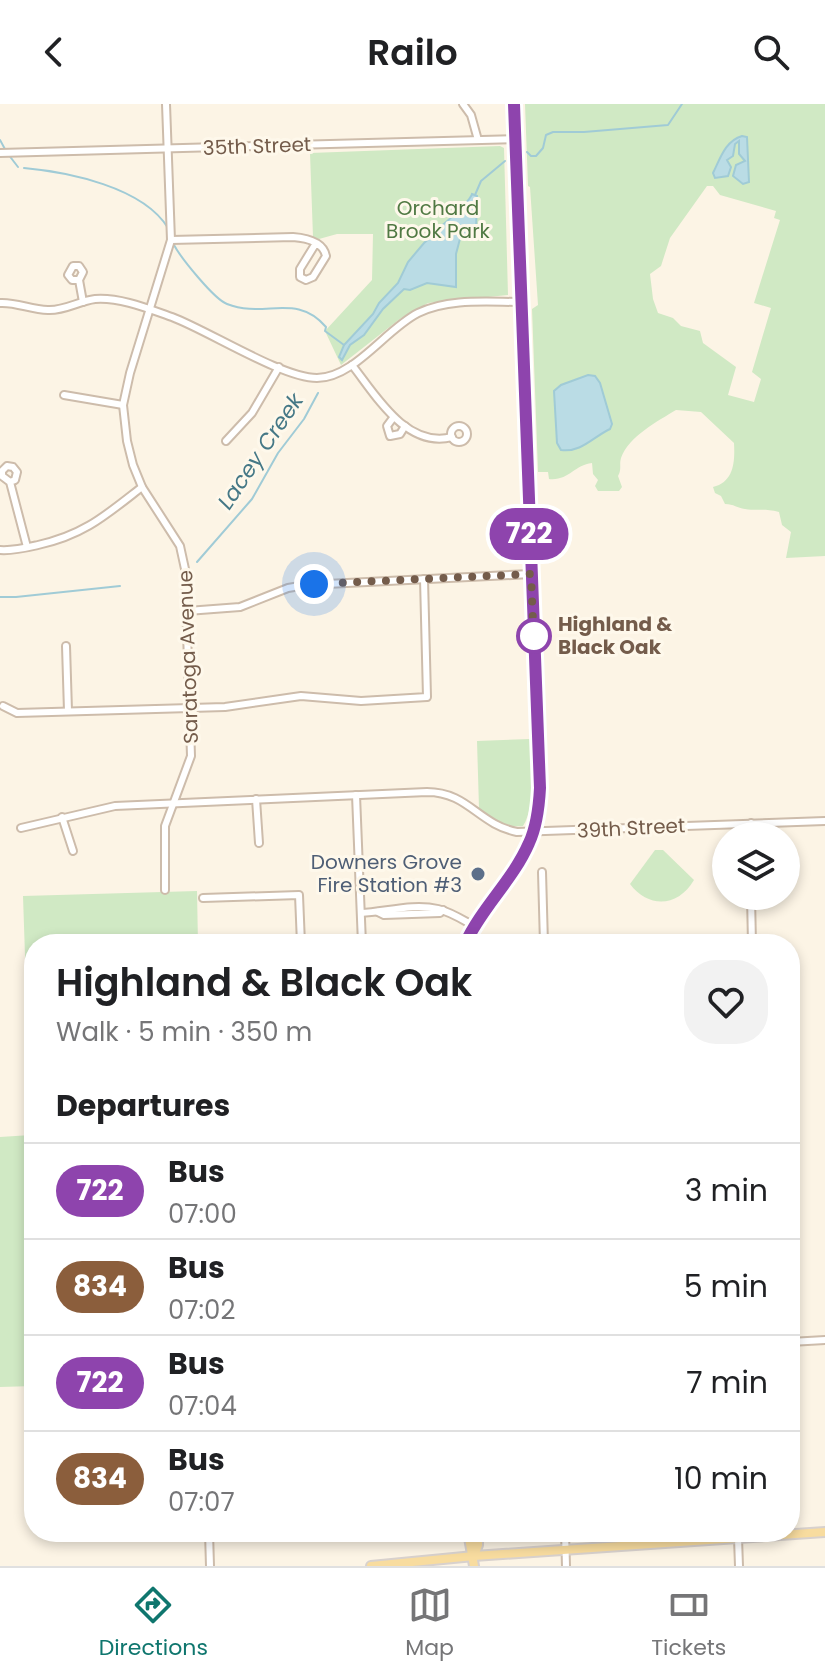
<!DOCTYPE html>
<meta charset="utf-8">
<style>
body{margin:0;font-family:Poppins,sans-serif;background:#f2f2f2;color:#202124;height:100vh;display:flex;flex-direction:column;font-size:30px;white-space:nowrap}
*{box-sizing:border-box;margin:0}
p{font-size:26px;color:#757577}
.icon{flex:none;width:44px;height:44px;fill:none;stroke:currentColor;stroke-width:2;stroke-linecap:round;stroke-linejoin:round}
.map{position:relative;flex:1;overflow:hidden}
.panel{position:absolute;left:24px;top:830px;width:776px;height:608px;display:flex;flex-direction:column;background:#fff;border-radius:32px;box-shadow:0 4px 12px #0003}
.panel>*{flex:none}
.badge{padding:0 16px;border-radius:26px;font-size:28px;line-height:52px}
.tools{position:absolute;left:712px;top:718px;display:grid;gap:16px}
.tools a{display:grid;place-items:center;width:88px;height:88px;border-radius:50%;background:#fff;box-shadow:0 4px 12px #0003;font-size:40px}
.you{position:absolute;width:40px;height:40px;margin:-20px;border:6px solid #fff;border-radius:50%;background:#1a73e8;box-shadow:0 0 0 12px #1a73e833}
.map>.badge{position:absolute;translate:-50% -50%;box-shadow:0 0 0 4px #fff}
h2{padding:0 32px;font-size:30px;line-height:72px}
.round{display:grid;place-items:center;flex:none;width:84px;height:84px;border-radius:32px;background:#f2f2f2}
.summary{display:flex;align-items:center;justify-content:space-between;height:136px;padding:0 32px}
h1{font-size:38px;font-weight:600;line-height:60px}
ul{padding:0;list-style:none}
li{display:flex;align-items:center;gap:24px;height:96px;padding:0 32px;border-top:2px solid #e0e0e0}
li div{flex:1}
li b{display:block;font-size:30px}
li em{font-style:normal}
li .badge{min-width:88px;font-weight:700;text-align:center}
header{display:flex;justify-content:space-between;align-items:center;height:104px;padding:0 32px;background:#fff;font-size:36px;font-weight:600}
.tab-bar{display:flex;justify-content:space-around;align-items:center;height:112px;border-top:2px solid #e0e0e0;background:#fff;font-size:22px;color:#757577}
.tab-bar a{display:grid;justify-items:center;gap:4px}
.tab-bar .selected{color:#0f766e}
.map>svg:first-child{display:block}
.green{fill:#d0e9c4;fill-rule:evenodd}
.water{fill:#badce5;stroke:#a0cbd6;stroke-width:2}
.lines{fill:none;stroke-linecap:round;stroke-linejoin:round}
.stream{stroke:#a0cbd6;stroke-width:2}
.minor-casing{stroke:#cdbcab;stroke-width:10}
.major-casing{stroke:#d8d1cd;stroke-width:12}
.minor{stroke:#fff;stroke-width:6}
.major{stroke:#f8dc9f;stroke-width:8}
.line-casing{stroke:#fff;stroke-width:18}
.line{stroke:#8e44ad;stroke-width:12}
.walk{stroke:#745c4b;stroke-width:8;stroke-dasharray:0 14.4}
.stop-dot{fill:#fff;stroke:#8e44ad;stroke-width:4}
.service-dot{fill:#5c6f8a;stroke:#fef8eb;stroke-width:3}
.labels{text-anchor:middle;stroke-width:6;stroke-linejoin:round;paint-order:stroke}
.street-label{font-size:20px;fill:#745c4b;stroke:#fef8eb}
.park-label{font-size:20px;fill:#507943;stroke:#fef8eb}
.stop-label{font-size:20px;font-weight:bold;fill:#745c4b;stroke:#fef8eb;text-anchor:start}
.service-label{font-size:20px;fill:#4e5e75;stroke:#fef8eb;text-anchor:end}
.water-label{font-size:22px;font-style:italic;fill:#457886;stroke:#fef8eb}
</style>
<header><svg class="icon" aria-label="back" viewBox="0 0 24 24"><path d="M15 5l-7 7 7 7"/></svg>Railo<svg class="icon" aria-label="search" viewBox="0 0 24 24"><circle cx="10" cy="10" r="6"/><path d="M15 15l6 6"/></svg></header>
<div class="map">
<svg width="825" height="1462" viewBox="0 0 825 1462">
<rect width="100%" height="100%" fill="#fcf4e5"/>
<g class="green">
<path d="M525 0H825V452L786 454 791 428 782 421 779 408C764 404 758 407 745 405 737 404 734 400 725 400L721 392 715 389 713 383C734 378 735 358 734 339L701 308 676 306C658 317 629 332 621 354 619 361 622 365 618 372L622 383 619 387H598L595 382 598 376 593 370 592 359C574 361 569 377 549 375L548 368H538L532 205 538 201 530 83 528 82ZM707 82H713L720 91 776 107 774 114 780 116 754 199 771 204 752 268 761 275 754 298 728 291 736 263 703 239 700 227 681 222 673 214 658 209 653 195 650 170 661 162 670 134Z"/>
<polygon points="500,42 504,44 508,191 428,199 401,214 341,261 325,227 372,176 373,130 337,130 319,135 313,133 310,49"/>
<path d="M530 635C530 661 537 699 523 722 506 724 492 716 479 704L477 637Z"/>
<path d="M655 746H663L694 776C678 803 649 805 630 780Z"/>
<polygon points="197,787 198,840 34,840 34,1282 0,1283 0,1033 31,1031 23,792"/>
</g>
<g class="water">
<path d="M742 32 747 33 749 78 743 80 733 72 736 61 745 57 739 50V37L735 40 733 52 727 56 731 63 728 72 715 74 713 69C720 55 725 37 742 32Z"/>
<path d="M472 90 477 92 476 127 472 132 464 129 461 131 456 150V183L427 179 410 186 404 185 383 205 364 231 350 241 342 256 339 253 344 241 373 210 379 199 398 179 408 158 424 139 436 129 438 124C445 120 470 97 472 90Z"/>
<path d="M588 271 595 272 600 279 612 320 610 325C593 333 581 349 561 346L557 339 554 287 561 281Z"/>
</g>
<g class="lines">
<g class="stream">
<polyline points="0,36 6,47"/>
<polyline points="527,48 531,52 536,52 543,44 546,31 553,28 584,28 668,21 682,0"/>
<polyline points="8,50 18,63"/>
<path d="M24 64C68 68 143 83 168 124"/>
<polyline points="475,91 481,77 505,57"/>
<path d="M174 141C181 154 214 195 227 200 265 215 296 188 326 223L325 227 344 241"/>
<polyline points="197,458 252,395 278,349 304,315 318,289"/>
<polyline points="0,493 16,493 120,482"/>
</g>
<g class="minor-casing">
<g id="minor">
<polyline points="463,0 471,11 478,36"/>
<polyline points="0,49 515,35"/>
<path d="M171 136 293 133C306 134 323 137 326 152L313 173 306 176 300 173V165L316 139"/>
<polyline points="79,176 72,176 68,171 73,162 79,162 83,168 79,176 83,198"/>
<path d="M0 199C17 198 31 206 48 206 64 207 79 197 95 195 120 193 149 205 172 213 209 227 282 274 317 274 354 274 386 225 418 209 449 194 487 198 520 198"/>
<path d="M352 261C375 290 406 345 452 333"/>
<polyline points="64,291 123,301"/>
<polyline points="393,314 387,322 390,332 400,330 405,322"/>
<circle cx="459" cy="330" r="8"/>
<polyline points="226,337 252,309 279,263"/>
<polyline points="10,378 15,376 17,368 13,363 7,362 2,367 2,372 10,378 27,443"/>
<path d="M0 446C13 447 25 444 38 441 84 431 106 411 142 383"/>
<polyline points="187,507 240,503 288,484 306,481 531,470"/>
<polyline points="66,542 68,607"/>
<polyline points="3,602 17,609 225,603 301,592 361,597 427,593 424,475"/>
<polyline points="356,691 362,840"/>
<polyline points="256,695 259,739"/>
<polyline points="62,713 73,747"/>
<path d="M21 724 115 702 427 688C468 688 478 720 517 728L825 717"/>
<polyline points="749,732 751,719"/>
<polyline points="542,768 544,840"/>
<polyline points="165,786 165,722 191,652 185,465 180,442 142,383 133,361 127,337 123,301 130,269 171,136 166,0"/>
<polyline points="751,792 752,840"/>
<polyline points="203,794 299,791 301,840"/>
<polyline points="378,808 384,811 440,809 443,806"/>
<path d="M361 809C385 808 413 799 438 805 451 808 463 816 474 822"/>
<polyline points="790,1238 825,1236"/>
<polyline points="209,1428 210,1462"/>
<polyline points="565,1428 566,1462"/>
<polyline points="738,1434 739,1462"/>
</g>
</g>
<g class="major-casing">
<g id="major">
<path d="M465 840C494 778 535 760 540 684L514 0"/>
<polyline points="468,1428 474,1462"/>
<polyline points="474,1452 478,1441 478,1428"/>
<polyline points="371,1462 474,1452 825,1428"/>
</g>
</g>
<use href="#minor" class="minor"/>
<use href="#major" class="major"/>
</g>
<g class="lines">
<g class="line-casing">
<path id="line" d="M465 840C482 803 513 776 529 739 537 722 539 703 540 684L514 0"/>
</g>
<use href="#line" class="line"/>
<polyline class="walk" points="314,480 531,470 534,542 534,532"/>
</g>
<circle class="stop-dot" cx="534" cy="532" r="16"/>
<circle class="service-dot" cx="478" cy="770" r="8"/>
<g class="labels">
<g class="street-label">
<text transform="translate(257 42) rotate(-2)" y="7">35th Street</text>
<text transform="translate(188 553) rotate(-92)" y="7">Saratoga Avenue</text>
<text transform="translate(631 724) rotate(-3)" y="7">39th Street</text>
</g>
<g class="park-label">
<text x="438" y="111">Orchard<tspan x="438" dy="23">Brook Park</tspan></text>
</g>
<g class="stop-label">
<text x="558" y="527">Highland &amp;<tspan x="558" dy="23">Black Oak</tspan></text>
</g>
<g class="service-label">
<text x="462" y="765">Downers Grove<tspan x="462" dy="23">Fire Station #3</tspan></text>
</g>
<g class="water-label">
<text transform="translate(260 347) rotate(-56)" y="8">Lacey Creek</text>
</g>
</g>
</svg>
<div class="tools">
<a><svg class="icon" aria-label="layers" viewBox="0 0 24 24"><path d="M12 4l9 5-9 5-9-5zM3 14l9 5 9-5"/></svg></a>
</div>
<div class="you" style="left:314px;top:480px"></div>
<b class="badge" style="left:529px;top:430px;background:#8e44ad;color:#fff">722</b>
<section class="panel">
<div class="summary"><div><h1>Highland &amp; Black Oak</h1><p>Walk · 5 min · 350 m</p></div><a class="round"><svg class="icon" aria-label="heart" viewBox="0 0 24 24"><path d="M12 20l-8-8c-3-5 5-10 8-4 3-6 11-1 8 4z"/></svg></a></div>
<h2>Departures</h2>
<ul>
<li><span class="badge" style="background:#8e44ad;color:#fff">722</span><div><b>Bus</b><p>07:00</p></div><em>3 min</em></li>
<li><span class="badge" style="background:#8b5e3c;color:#fff">834</span><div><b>Bus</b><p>07:02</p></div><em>5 min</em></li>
<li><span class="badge" style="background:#8e44ad;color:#fff">722</span><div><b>Bus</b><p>07:04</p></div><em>7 min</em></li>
<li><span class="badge" style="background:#8b5e3c;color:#fff">834</span><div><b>Bus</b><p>07:07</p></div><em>10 min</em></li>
</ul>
</section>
</div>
<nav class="tab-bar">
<a class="selected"><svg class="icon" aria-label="directions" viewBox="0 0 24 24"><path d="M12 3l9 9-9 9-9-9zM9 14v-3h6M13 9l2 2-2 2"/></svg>Directions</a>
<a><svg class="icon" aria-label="map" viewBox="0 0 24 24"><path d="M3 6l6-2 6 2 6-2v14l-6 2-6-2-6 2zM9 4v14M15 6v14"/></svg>Map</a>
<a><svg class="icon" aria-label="tickets" viewBox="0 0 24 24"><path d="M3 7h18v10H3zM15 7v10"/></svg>Tickets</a>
</nav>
